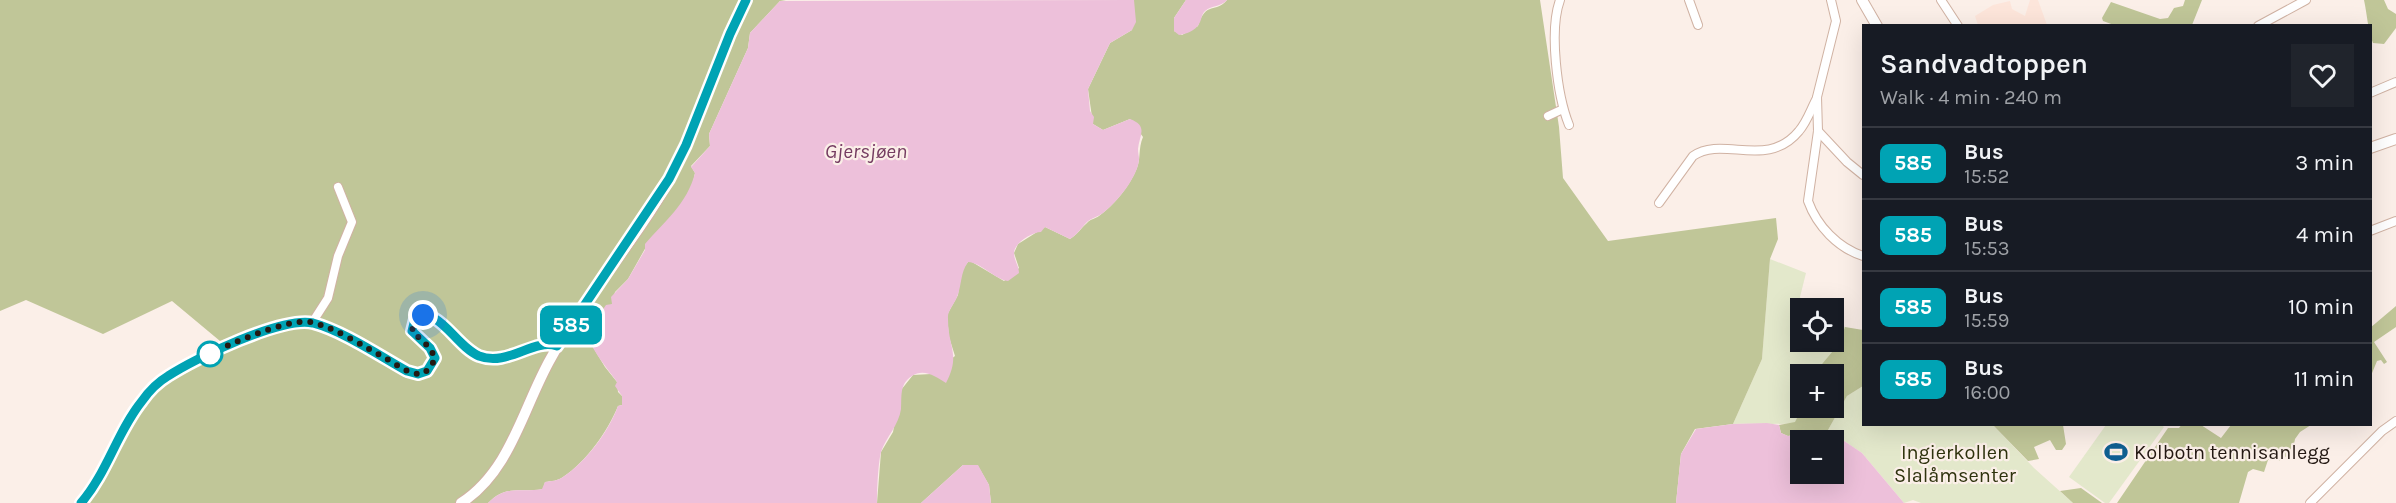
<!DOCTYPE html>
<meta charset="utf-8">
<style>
body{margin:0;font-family:Karla,sans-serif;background:#20242c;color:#f1f3f6;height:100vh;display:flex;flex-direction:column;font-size:22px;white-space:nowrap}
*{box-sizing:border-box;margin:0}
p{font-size:20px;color:#9ea1a6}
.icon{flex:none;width:33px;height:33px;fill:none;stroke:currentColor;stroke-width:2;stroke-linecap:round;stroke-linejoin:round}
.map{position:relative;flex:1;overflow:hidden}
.drawer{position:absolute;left:1862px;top:24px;width:510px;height:402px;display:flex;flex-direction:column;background:#171b24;border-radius:0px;box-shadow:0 6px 24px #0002}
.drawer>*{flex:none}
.badge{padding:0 12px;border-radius:9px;font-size:21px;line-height:39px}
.tools{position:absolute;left:1790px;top:298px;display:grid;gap:12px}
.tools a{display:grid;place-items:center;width:54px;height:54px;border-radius:0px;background:#171b24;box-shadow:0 6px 24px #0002;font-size:30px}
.you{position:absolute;width:30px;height:30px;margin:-15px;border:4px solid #fff;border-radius:50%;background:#1a73e8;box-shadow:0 0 0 9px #1a73e833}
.map>.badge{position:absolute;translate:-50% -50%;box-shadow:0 0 0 3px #fff}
.round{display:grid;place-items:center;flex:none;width:63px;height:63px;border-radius:0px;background:#20242c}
.head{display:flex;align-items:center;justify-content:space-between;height:102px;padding:0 18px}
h1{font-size:28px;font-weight:600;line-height:45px}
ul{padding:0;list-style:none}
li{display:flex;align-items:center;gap:18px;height:72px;padding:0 18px;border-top:2px solid #363941}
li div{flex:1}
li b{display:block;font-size:22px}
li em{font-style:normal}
li .badge{min-width:66px;font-weight:700;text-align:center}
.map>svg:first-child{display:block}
.built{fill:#fde5da}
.green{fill:#e3e8cb}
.forest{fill:#c0c698}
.water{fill:#edc0da;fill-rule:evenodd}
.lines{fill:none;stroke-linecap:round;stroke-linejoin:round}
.street-casing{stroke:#d0b2a3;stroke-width:10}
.secondary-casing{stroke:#d0b2a3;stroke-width:12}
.street{stroke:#fff;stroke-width:8}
.secondary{stroke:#fff;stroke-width:10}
.line-casing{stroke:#fff;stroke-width:14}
.line{stroke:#00a3b4;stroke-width:9}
.walk{stroke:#241913;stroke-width:6;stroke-dasharray:0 10.8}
.stop-dot{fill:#fff;stroke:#00a3b4;stroke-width:3}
.labels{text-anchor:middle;stroke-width:4.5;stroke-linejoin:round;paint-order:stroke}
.park-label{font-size:20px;fill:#2f330e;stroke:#fbefe8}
.poi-label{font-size:20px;fill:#241913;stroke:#fbefe8;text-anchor:start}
.water-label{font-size:21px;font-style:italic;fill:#753c61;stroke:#fbefe8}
</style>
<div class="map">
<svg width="2396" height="503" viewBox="0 0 2396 503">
<rect width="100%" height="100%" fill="#fbefe8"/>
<polygon class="built" points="2030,0 2038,0 2047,25 1978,25 1975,16 1993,5 2010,1 2012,9 2025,16"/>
<g class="green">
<path d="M1770 259 1806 273 1800 297 1806 309H1800V342H1833V320L1845 327 1838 346 1822 364 1818 375H1800V408H1802L1796 423C1775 425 1754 423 1733 424L1762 359Z"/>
<polygon points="1863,386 1863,424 1993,425 2034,468 2073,503 1921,503 1913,500 1904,503 1862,453 1828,430 1847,396"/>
<polygon points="2160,424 2164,427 2109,503 2105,503 2069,477 2106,425"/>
</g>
<g class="forest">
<path d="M0 0H786L780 1 750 33 748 48 709 134 710 146 691 166 695 173 692 187 686 198 671 218 651 238 628 279 615 292 612 304 588 339 605 367 617 382 618 392 622 396V405L618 406C608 431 586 462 563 477 558 481 551 481 545 482L543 489C519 493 507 484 488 503H77L148 393 226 346 172 301 103 334 26 300 0 311Z"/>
<path d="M1134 0H1186L1174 18V31L1182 35 1198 26C1206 0 1216 14 1227 0H1540L1559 127 1563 178 1608 241 1776 218 1778 239 1770 259 1762 359 1733 424 1695 429 1681 454 1676 503H991L989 485 978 466 963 465 921 503H877L881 452 893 432 901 390 913 375 931 374 955 356 949 337 947 315 958 295 961 271 968 262H972L1004 281 1019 268 1014 253 1018 244 1045 227 1070 239C1077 235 1081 228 1087 223 1090 219 1095 219 1099 216 1114 205 1130 186 1137 168 1141 158 1138 149 1143 137L1130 119 1103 130 1093 124 1088 89 1110 43 1132 30Z"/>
<polygon points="2185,0 2202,0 2192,25 2114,25 2103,21 2102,18 2111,2 2160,19 2168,18 2174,8 2183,6"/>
<path d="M2364 0H2384L2388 9 2396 14V28L2384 44 2373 43C2368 32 2367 13 2364 0Z"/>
<polygon points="2396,306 2396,327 2374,342 2387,362 2384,364 2381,360 2377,361 2370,378 2370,328"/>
<polygon points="1845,327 1863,330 1863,386 1847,396 1828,430 1788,436 1781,433 1779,425 1795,422 1802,408 1833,408 1833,375 1818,375 1822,364 1838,345"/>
<polygon points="2182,424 2201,425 2221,438 2231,425 2311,425 2300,432 2295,439 2293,450 2281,461 2268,460 2264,472 2253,469 2248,472 2239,503 2117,503 2168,428 2179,428"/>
<polygon points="1993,425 2063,425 2066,444 2062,450 2056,450 2050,440 2034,447 2039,459 2028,461"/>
<polygon points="2081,488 2102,503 2073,503 2060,491"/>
</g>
<g class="water">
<path d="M1134 0 1136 22 1132 30 1110 43 1088 89 1090 111 1094 117 1093 124 1103 130 1130 119C1149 126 1139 136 1138 149 1138 153 1139 156 1139 159 1138 177 1117 202 1103 213 1098 217 1091 218 1087 222 1081 228 1077 235 1070 239L1045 227 1041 232C1032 232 1014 243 1014 253 1014 260 1019 266 1019 273L1008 281C994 279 982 263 968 262 960 273 962 285 957 297 954 305 947 311 948 319 948 348 961 354 946 383 936 377 924 368 912 376 899 384 902 397 901 409 899 425 886 437 881 452 878 464 877 490 877 503H488C507 484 519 493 542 489L545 482C551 481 558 481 563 477 586 462 609 431 618 406L622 405V396L615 386 617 382C609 370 583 342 590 329 594 321 601 313 606 305L612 304 611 297 628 279 645 250V244C665 221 687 204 695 173L691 167 710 146 709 134 748 48 750 33 780 1Z"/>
<path d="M1186 0H1227C1221 7 1212 5 1205 11 1201 15 1202 19 1199 24 1195 31 1186 34 1179 35L1174 31V18Z"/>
<path d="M1767 423 1779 425 1781 433 1788 436 1828 430 1862 453 1904 503H1676L1681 454 1696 429 1733 424ZM1800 441H1833V474H1800Z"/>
<polygon points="963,465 978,465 989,485 991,503 921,503"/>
</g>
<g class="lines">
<g class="street-casing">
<g id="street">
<path d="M1560 0C1549 30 1557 95 1569 125"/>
<polyline points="1689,0 1698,25"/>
<path d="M1831 0 1836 21 1817 97 1818 131 1808 201C1817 226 1838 248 1863 256"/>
<polyline points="1941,0 1958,26"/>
<polyline points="2258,26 2306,0"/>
<polyline points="2370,93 2396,82"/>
<polyline points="1548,116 1563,109"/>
<polyline points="1818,131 1847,162 1863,175"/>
<path d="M1659 203 1693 156C1723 135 1767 170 1799 131 1807 122 1811 109 1817 98"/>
<polyline points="2370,231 2396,221"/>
<polyline points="312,323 328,298 338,256 352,222 338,187"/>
<polyline points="2310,503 2382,431 2396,421"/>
</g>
</g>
<g class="secondary-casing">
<g id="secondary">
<polyline points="1862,0 1877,26"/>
<polyline points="2370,148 2396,139"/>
<path d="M81 503C107 473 117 432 142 401 149 391 158 382 168 376 195 358 284 316 313 323 345 331 379 355 407 371L418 374 427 371 435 358 430 348 412 331 415 319C438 304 456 346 479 356 509 367 533 338 557 346"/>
<path d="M461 503C511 471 523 407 551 358 585 296 635 242 669 180 701 123 715 57 746 0"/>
</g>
</g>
<use href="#street" class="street"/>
<use href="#secondary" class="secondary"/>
</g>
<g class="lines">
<g class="line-casing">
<path id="line" d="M81 503C107 473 117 432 142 401 149 391 158 382 168 376 195 358 283 316 313 323 343 331 380 356 407 371L418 374 427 371 435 358 430 348 412 331 415 319C438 304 455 346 479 356 508 367 533 338 557 346L669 179 686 145 730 34 746 0"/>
</g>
<use href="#line" class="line"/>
<path class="walk" d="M210 354 204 356C229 345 284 319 310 322 332 326 365 347 385 358 397 364 408 375 423 374L431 367 435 358 430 348 412 331 415 319 423 315"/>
</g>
<defs>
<g id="stadium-bare" transform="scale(1.8)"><path d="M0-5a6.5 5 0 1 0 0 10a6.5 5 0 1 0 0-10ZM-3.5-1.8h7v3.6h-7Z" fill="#105f91" stroke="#fbefe8" stroke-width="2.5" paint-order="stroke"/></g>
</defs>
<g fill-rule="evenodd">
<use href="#stadium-bare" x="2116" y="452"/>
</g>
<circle class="stop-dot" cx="210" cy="354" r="12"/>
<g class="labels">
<g class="park-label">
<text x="1955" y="459">Ingierkollen<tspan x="1955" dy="23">Slalåmsenter</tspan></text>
</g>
<g class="poi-label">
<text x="2134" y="459">Kolbotn tennisanlegg</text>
</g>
<g class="water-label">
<text x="866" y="158">Gjersjøen</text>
</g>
</g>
</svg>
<div class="tools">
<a><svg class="icon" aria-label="locate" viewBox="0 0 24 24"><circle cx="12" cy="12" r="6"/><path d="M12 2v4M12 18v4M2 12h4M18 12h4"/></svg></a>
<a>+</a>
<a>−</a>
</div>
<div class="you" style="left:423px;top:315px"></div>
<b class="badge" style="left:571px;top:325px;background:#00a3b4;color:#fff">585</b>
<section class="drawer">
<div class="head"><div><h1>Sandvadtoppen</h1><p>Walk · 4 min · 240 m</p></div><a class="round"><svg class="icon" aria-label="heart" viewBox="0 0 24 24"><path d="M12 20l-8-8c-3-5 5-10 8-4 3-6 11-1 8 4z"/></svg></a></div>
<ul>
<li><span class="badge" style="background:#00a3b4;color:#fff">585</span><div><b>Bus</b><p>15:52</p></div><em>3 min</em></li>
<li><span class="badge" style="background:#00a3b4;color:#fff">585</span><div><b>Bus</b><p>15:53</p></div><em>4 min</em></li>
<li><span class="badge" style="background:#00a3b4;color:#fff">585</span><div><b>Bus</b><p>15:59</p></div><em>10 min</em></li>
<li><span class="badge" style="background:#00a3b4;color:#fff">585</span><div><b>Bus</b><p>16:00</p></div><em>11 min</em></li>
</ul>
</section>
</div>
